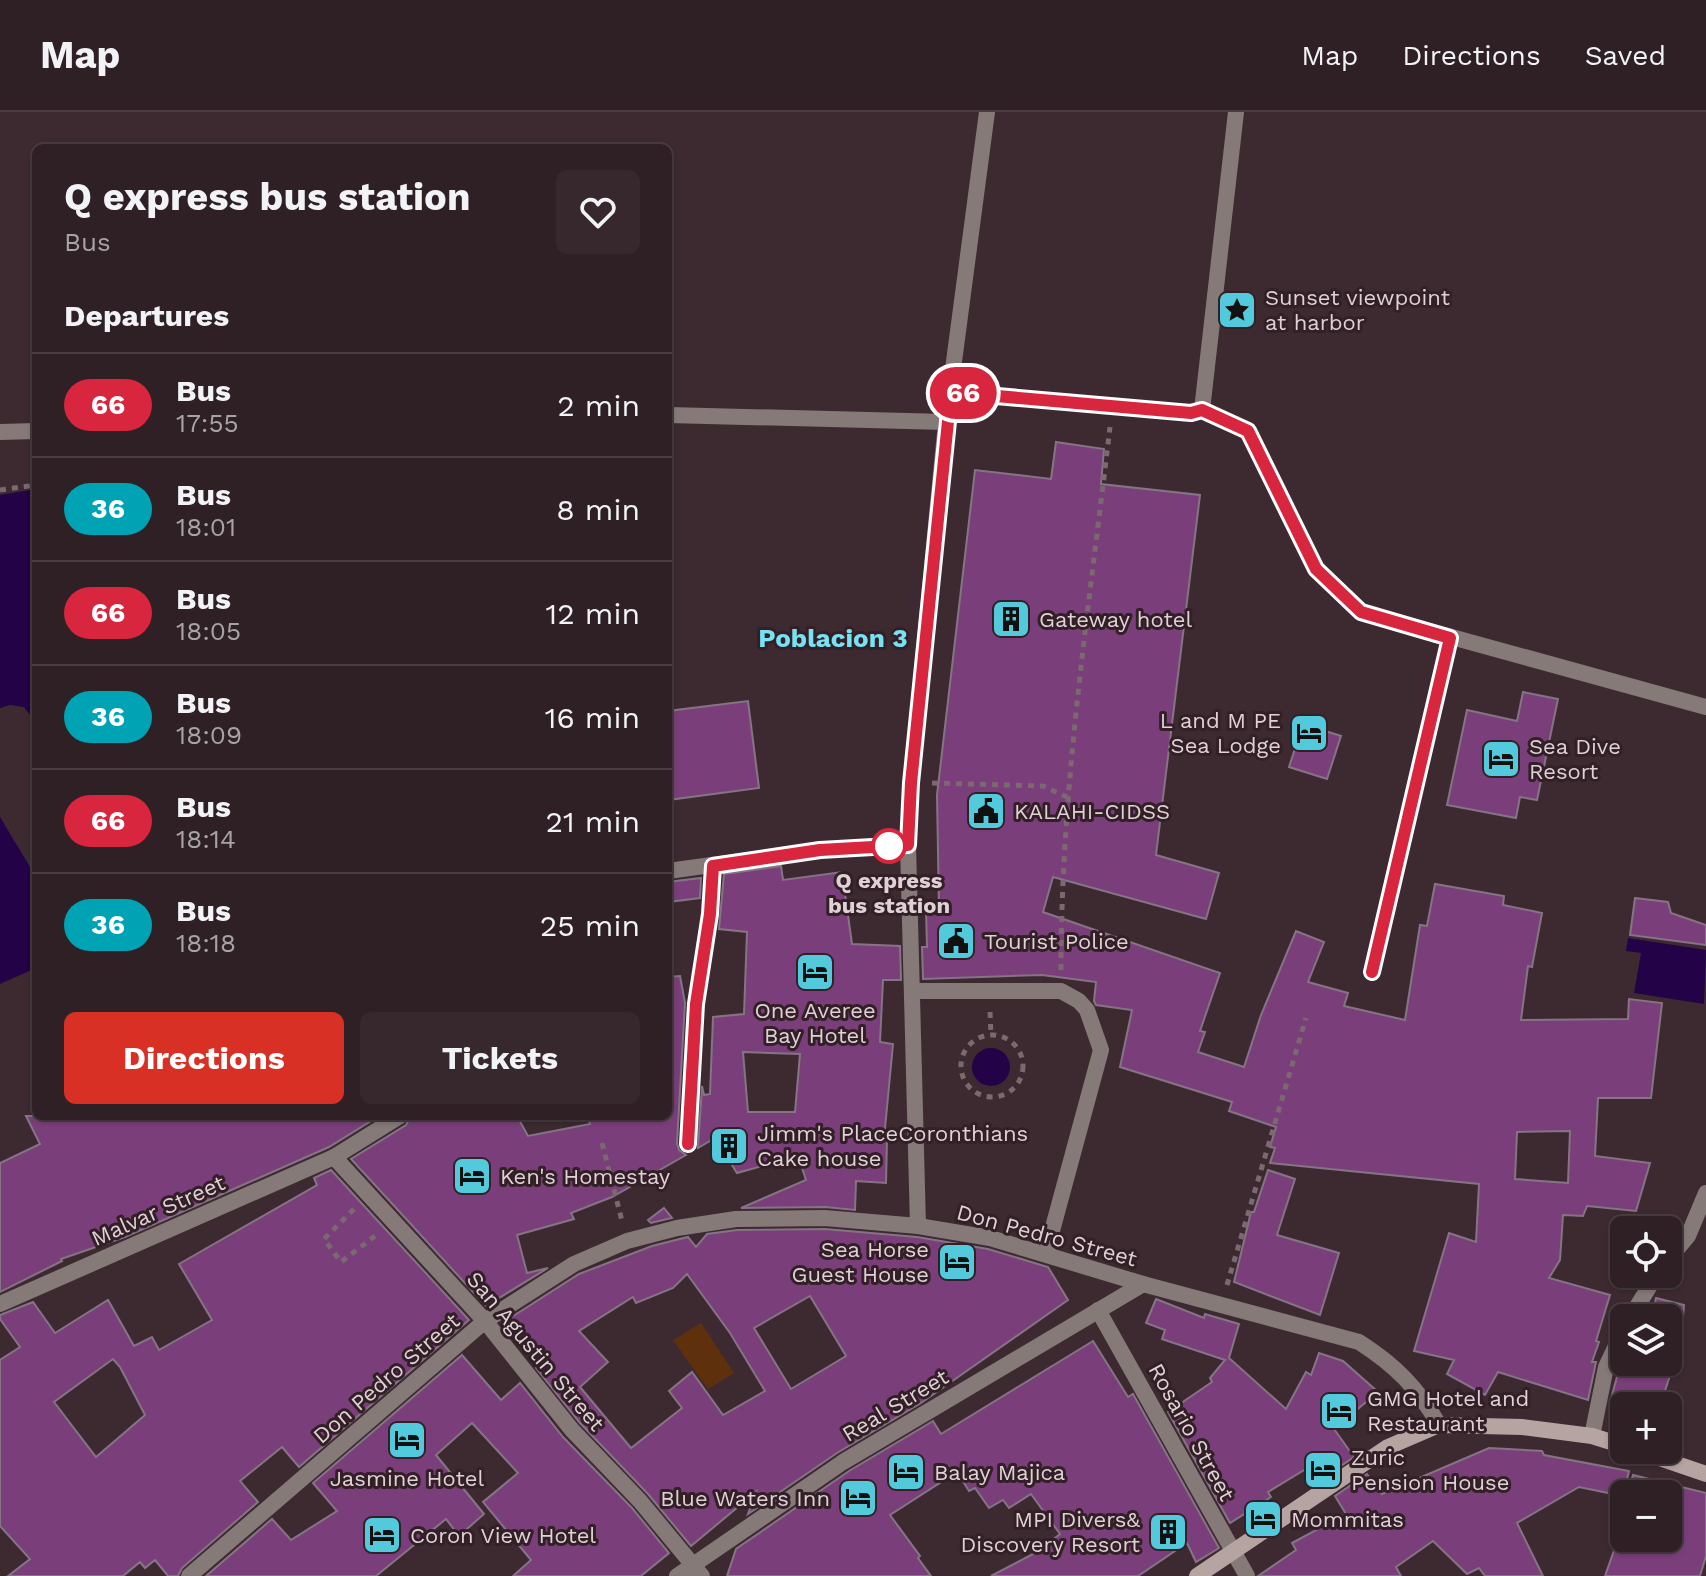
<!DOCTYPE html>
<meta charset="utf-8">
<style>
body{margin:0;font-family:"Work Sans",sans-serif;background:#36282d;color:#f1f3f6;height:100vh;display:flex;flex-direction:column;font-size:30px;white-space:nowrap}
*{box-sizing:border-box;margin:0}
p{font-size:26px;color:#a7a3a7}
.icon{flex:none;width:44px;height:44px;fill:none;stroke:currentColor;stroke-width:2;stroke-linecap:round;stroke-linejoin:round}
.map{position:relative;flex:1;overflow:hidden}
.panel{position:absolute;left:32px;top:32px;width:640px;height:976px;display:flex;flex-direction:column;background:#2e2025;border-radius:12px;box-shadow:0 2px 6px #0004,0 0 0 2px #493e42}
.panel>*{flex:none}
.badge{padding:0 16px;border-radius:26px;font-size:28px;line-height:52px}
.tools{position:absolute;left:1610px;top:1104px;display:grid;gap:16px}
.tools a{display:grid;place-items:center;width:72px;height:72px;border-radius:12px;background:#2e2025;box-shadow:0 2px 6px #0004,0 0 0 2px #493e42;font-size:40px}
.map>.badge{position:absolute;translate:-50% -50%;box-shadow:0 0 0 4px #fff}
h2{padding:0 32px;font-size:30px;line-height:72px}
.round{display:grid;place-items:center;flex:none;width:84px;height:84px;border-radius:12px;background:#36282d}
.headline{display:flex;align-items:center;justify-content:space-between;height:136px;padding:0 32px}
h1{font-size:38px;font-weight:700;line-height:60px}
.button{display:flex;gap:16px;margin-top:auto;padding:16px 32px}
.button a{flex:1;height:92px;border-radius:12px;background:#d93025;color:#fff;font-size:32px;font-weight:700;line-height:92px;text-align:center}
.button a+a{background:#36282d;color:#f1f3f6}
ul{padding:0;list-style:none}
li{display:flex;align-items:center;gap:24px;height:104px;padding:0 32px;border-top:2px solid #493e42}
li div{flex:1}
li b{display:block;font-size:30px}
li em{font-style:normal}
li .badge{min-width:88px;font-weight:700;text-align:center}
header{display:flex;align-items:center;gap:48px;box-sizing:border-box;height:112px;padding:0 40px;background:#2e2025;border-bottom:2px solid #493e42}
header strong{font-size:38px}
nav{display:flex;gap:44px;margin-inline-start:auto;font-size:28px}
.map>svg:first-child{display:block}
.green{fill:#5e310c}
.water{fill:#230248}
.building{fill:#7a3f7a;stroke:#847484;stroke-width:2;fill-rule:evenodd}
.lines{fill:none;stroke-linecap:round;stroke-linejoin:round}
.path{stroke:#7a696f;stroke-width:5;stroke-dasharray:6 6;stroke-linecap:butt}
.lane{stroke:#867a79;stroke-width:16}
.street{stroke:#867a79;stroke-width:16}
.secondary{stroke:#b6a4a2;stroke-width:16}
.line-casing{stroke:#fff;stroke-width:18}
.line{stroke:#d7263d;stroke-width:12}
.stop-dot{fill:#fff;stroke:#d7263d;stroke-width:4}
.labels{text-anchor:middle;stroke-width:6;stroke-linejoin:round;paint-order:stroke}
.poi-label{font-size:22px;fill:#dfd2d6;stroke:#332027;text-anchor:start}
.stop-label{font-size:22px;font-weight:bold;fill:#dfd2d6;stroke:#332027}
.street-label{font-size:22px;fill:#dfd2d6;stroke:#332027}
.quarter-label{font-size:26px;font-weight:bold;fill:#78e2f2;stroke:#332027}
</style>
<header>
<strong>Map</strong>
<nav><a>Map</a><a>Directions</a><a>Saved</a></nav>
</header>
<div class="map">
<svg width="1706" height="1464" viewBox="0 0 1706 1464">
<rect width="100%" height="100%" fill="#3d2a31"/>
<polygon class="green" points="701,1211 734,1261 708,1277 673,1228"/>
<g class="water">
<polygon points="36,377 36,611 24,595 10,593 0,596 0,383"/>
<polygon points="0,705 36,765 36,856 0,872"/>
<polygon points="1628,826 1706,838 1704,892 1634,881 1641,841 1626,839"/>
<circle cx="991" cy="955" r="19"/>
</g>
<g class="building">
<path d="M1056 330 1104 337 1101 372 1200 383 1156 743 1219 761 1206 807 1053 765 1043 800 1220 861 1200 919 1205 920 1198 940 1244 955 1261 903 1296 819 1324 830 1308 870 1348 881 1344 894 1405 908 1420 813 1427 814 1435 772 1504 784 1503 793 1542 801 1532 855 1528 854 1521 908 1628 907 1629 887 1662 891 1651 986H1598L1595 1044 1650 1051 1636 1099 1587 1094 1583 1104 1563 1103 1560 1148 1549 1166 1610 1183 1596 1229 1599 1230 1592 1250H1596L1588 1288 1498 1260 1485 1283 1447 1262 1454 1248 1414 1239 1449 1121 1476 1130 1479 1072 1270 1051 1275 1036 1270 1035 1276 1015 1229 999 1232 990 1120 955 1132 898 1096 893 1094 889 1096 870 1042 863 923 867 922 835H927L926 797 939 796 937 683 975 358 1051 367ZM1570 1019 1568 1071 1515 1067 1517 1020Z"/>
<polygon points="1523,580 1558,587 1537,688 1520,685 1516,706 1447,693 1467,598 1517,609"/>
<polygon points="748,589 759,676 668,688 668,599"/>
<polygon points="1303,612 1341,624 1327,667 1289,655"/>
<path d="M781 754 783 768 842 760 852 832 900 834 901 868H883L880 930 893 932 884 1027H887L886 1071 856 1069 855 1098 825 1095 741 1096 806 1068 798 1044 737 1061 715 1026 698 1036 702 974 704 983 710 982 713 905 744 902 747 820 719 817 724 762ZM743 940 800 942 795 1000H748Z"/>
<polygon points="701,766 700,786 668,790 668,770"/>
<polygon points="1635,786 1668,790 1671,801 1706,813 1706,833 1630,823"/>
<polygon points="680,864 685,891 677,1031 679,1038 686,1043 612,1085 571,1101 574,1107 517,1123 527,1161 548,1156 486,1194 351,1047 406,1013 411,1004 517,1004 528,1024 590,1012 588,1004 668,1004 668,865"/>
<polygon points="26,1004 379,1004 329,1035 125,1125 61,1147 62,1149 0,1180 0,1051 40,1032"/>
<path d="M331 1058 469 1208 299 1355 282 1335 240 1369 258 1390 182 1456 178 1464H168L155 1448 145 1456 140 1450 123 1464H8L30 1447 0 1414V1248L20 1235 0 1207V1203L33 1190 55 1221 108 1188 134 1234 152 1225 159 1238 212 1208 179 1152 317 1073 314 1066ZM113 1247 120 1255 145 1303 96 1345 54 1290Z"/>
<polygon points="1268,1058 1295,1067 1277,1123 1339,1141 1320,1203 1234,1170 1251,1100 1254,1100"/>
<polygon points="664,1096 672,1106 651,1111 648,1108"/>
<path d="M825 1117 917 1125 988 1137 1048 1155 1068 1188 921 1291 837 1341 748 1402 756 1380 691 1434 648 1382 580 1311 536 1256 541 1252 507 1208 579 1162 652 1134 688 1125 696 1135 707 1122 737 1118ZM687 1162 730 1221 765 1279 723 1303 692 1260 669 1279 682 1296 631 1336 580 1275 608 1250 579 1219 633 1185 636 1191 673 1176ZM810 1184 846 1244 791 1277 754 1216Z"/>
<polygon points="1656,1186 1684,1193 1681,1230 1660,1294 1624,1294 1624,1299 1609,1294 1621,1250 1668,1250 1668,1206 1652,1206"/>
<polygon points="1156,1187 1204,1206 1205,1202 1239,1212 1229,1246 1286,1297 1306,1260 1311,1263 1319,1241 1343,1249 1378,1280 1334,1317 1354,1345 1323,1366 1314,1352 1268,1380 1271,1385 1230,1411 1168,1300 1212,1270 1210,1266 1225,1248 1162,1227 1165,1218 1146,1211"/>
<polygon points="1093,1229 1128,1285 1133,1282 1219,1436 1211,1441 1196,1450 1187,1431 1138,1464 991,1464 1037,1440 1060,1422 1031,1382 1009,1396 1003,1388 989,1396 975,1376 969,1379 957,1360 890,1403 920,1444 918,1446 931,1464 727,1464 736,1437 849,1359 933,1309 941,1322"/>
<polygon points="462,1243 501,1288 520,1271 563,1325 632,1396 669,1441 641,1464 513,1464 531,1448 483,1390 518,1361 472,1311 436,1343 484,1402 459,1424 446,1407 376,1464 206,1464 272,1407 291,1428 337,1399 313,1371"/>
<polygon points="1489,1336 1542,1339 1544,1343 1629,1359 1623,1384 1579,1375 1517,1411 1543,1464 1485,1464 1479,1456 1467,1462 1433,1429 1396,1455 1401,1464 1258,1464 1296,1438 1292,1431 1346,1402 1335,1384 1367,1362 1382,1382"/>
<polygon points="1633,1363 1706,1381 1706,1444 1700,1464 1605,1464 1624,1410 1624,1426 1668,1426 1668,1382 1628,1382"/>
</g>
<g class="lines">
<g class="path">
<polyline points="0,378 36,373"/>
<polyline points="932,671 1043,674 1067,685"/>
<path d="M1061 858C1061 676 1089 495 1110 315"/>
<polyline points="990,900 991,923"/>
<circle cx="992" cy="954" r="31"/>
<polyline points="602,1031 622,1109"/>
<polyline points="354,1097 324,1127 341,1150 375,1124"/>
<polyline points="1227,1173 1306,906"/>
</g>
<g class="lane">
<polyline points="951,280 1191,301 1202,298 1236,0"/>
<polyline points="668,303 946,310"/>
<polyline points="0,320 36,319"/>
<polyline points="668,759 820,738 908,733"/>
<polyline points="912,879 1061,879 1079,889 1087,898 1101,938 1046,1141"/>
<polyline points="688,1032 696,892 710,802 713,754"/>
</g>
<g class="street">
<polyline points="1202,298 1248,319 1316,457 1361,500 1706,595"/>
<polyline points="1372,860 1450,526"/>
<polyline points="334,1045 485,1209 572,1318 640,1389 702,1464"/>
<polyline points="918,1114 908,733 911,671 946,310 987,0"/>
<polyline points="1668,1148 1688,1124 1706,1081"/>
<polyline points="0,1192 334,1045 400,1004"/>
<polyline points="1098,1198 1247,1464"/>
<polyline points="1630,1206 1657,1162"/>
<polyline points="1592,1324 1606,1255 1624,1217"/>
<path d="M189 1464 485 1209 574 1152 627 1129 677 1116 736 1107 825 1106 918 1114 990 1126 1143 1172 1359 1230C1395 1253 1418 1276 1439 1313"/>
<polyline points="677,1464 843,1350 1143,1172"/>
</g>
<g class="secondary">
<polyline points="1636,1338 1706,1362"/>
<polyline points="1197,1464 1388,1335 1439,1313 1522,1315 1592,1324 1624,1334"/>
</g>
</g>
<g class="lines">
<g class="line-casing">
<polyline id="line" points="688,1032 696,892 710,802 713,754 820,738 908,733 911,671 951,280 1191,301 1202,298 1248,319 1316,457 1361,500 1450,526 1372,860"/>
</g>
<use href="#line" class="line"/>
</g>
<defs>
<g id="sight-square" transform="scale(2)"><rect x="-9" y="-9" width="18" height="18" rx="4" fill="#53cadc" stroke="#332027"/><path d="M0-6L1.8-2.2L6-1.7L2.9 1.2L3.7 5.4L0 3.3L-3.7 5.4L-2.9 1.2L-6-1.7L-1.8-2.2Z" fill="#111"/></g>
<g id="building-square" transform="scale(2)"><rect x="-9" y="-9" width="18" height="18" rx="4" fill="#53cadc" stroke="#332027"/><path d="M-4-6H4V6H1V3H-1V6H-4ZM-2.5-4.3h1.7v1.8h-1.7ZM.8-4.3h1.7v1.8H.8ZM-2.5-1h1.7V.8h-1.7ZM.8-1h1.7V.8H.8Z" fill="#111"/></g>
<g id="hotel-square" transform="scale(2)"><rect x="-9" y="-9" width="18" height="18" rx="4" fill="#53cadc" stroke="#332027"/><path d="M-6-4.5h1.5V1H6V5H4.5V3h-9V5H-6ZM-4 0a1.8 1.8 0 1 1 3.6 0ZM.5 0V-2.5h3Q6-2.5 6 0Z" fill="#111"/></g>
<g id="civic-square" transform="scale(2)"><rect x="-9" y="-9" width="18" height="18" rx="4" fill="#53cadc" stroke="#332027"/><path d="M-.6-6.5H3V-4.5H.6V-3L4-1V1h2V6H-6V1h2V-1L-.6-3ZM-1.2 2.5V6h2.4V2.5Z" fill="#111"/></g>
</defs>
<g fill-rule="evenodd">
<use href="#sight-square" x="1237" y="198"/>
<use href="#building-square" x="1011" y="507"/>
<use href="#hotel-square" x="1309" y="621"/>
<use href="#hotel-square" x="1501" y="647"/>
<use href="#civic-square" x="986" y="699"/>
<use href="#civic-square" x="956" y="829"/>
<use href="#hotel-square" x="815" y="860"/>
<use href="#building-square" x="729" y="1034"/>
<use href="#hotel-square" x="472" y="1064"/>
<use href="#hotel-square" x="957" y="1150"/>
<use href="#hotel-square" x="1339" y="1299"/>
<use href="#hotel-square" x="407" y="1328"/>
<use href="#hotel-square" x="1323" y="1358"/>
<use href="#hotel-square" x="906" y="1360"/>
<use href="#hotel-square" x="858" y="1386"/>
<use href="#hotel-square" x="1263" y="1407"/>
<use href="#building-square" x="1168" y="1420"/>
<use href="#hotel-square" x="382" y="1423"/>
</g>
<circle class="stop-dot" cx="889" cy="734" r="16"/>
<g class="labels">
<g class="poi-label">
<text x="1265" y="193">Sunset viewpoint<tspan x="1265" dy="25">at harbor</tspan></text>
<text x="1039" y="515">Gateway hotel</text>
<text x="1281" y="616" text-anchor="end">L and M PE<tspan x="1281" dy="25">Sea Lodge</tspan></text>
<text x="1529" y="642">Sea Dive<tspan x="1529" dy="25">Resort</tspan></text>
<text x="1014" y="707">KALAHI-CIDSS</text>
<text x="984" y="837">Tourist Police</text>
<text x="815" y="906" text-anchor="middle">One Averee<tspan x="815" dy="25">Bay Hotel</tspan></text>
<text x="757" y="1029">Jimm's PlaceCoronthians<tspan x="757" dy="25">Cake house</tspan></text>
<text x="500" y="1072">Ken's Homestay</text>
<text x="929" y="1145" text-anchor="end">Sea Horse<tspan x="929" dy="25">Guest House</tspan></text>
<text x="1367" y="1294">GMG Hotel and<tspan x="1367" dy="25">Restaurant</tspan></text>
<text x="1351" y="1353">Zuric<tspan x="1351" dy="25">Pension House</tspan></text>
<text x="934" y="1368">Balay Majica</text>
<text x="407" y="1374" text-anchor="middle">Jasmine Hotel</text>
<text x="830" y="1394" text-anchor="end">Blue Waters Inn</text>
<text x="1140" y="1415" text-anchor="end">MPI Divers&amp;<tspan x="1140" dy="25">Discovery Resort</tspan></text>
<text x="1291" y="1415">Mommitas</text>
<text x="410" y="1431">Coron View Hotel</text>
</g>
<g class="stop-label">
<text x="889" y="776">Q express<tspan x="889" dy="25">bus station</tspan></text>
</g>
<g class="street-label">
<text transform="translate(158 1098) rotate(-24)" y="8">Malvar Street</text>
<text transform="translate(1047 1123) rotate(15)" y="8">Don Pedro Street</text>
<text transform="translate(536 1239) rotate(50)" y="8">San Agustin Street</text>
<text transform="translate(386 1266) rotate(-41)" y="8">Don Pedro Street</text>
<text transform="translate(895 1293) rotate(-31)" y="8">Real Street</text>
<text transform="translate(1192 1320) rotate(61)" y="8">Rosario Street</text>
</g>
<g class="quarter-label">
<text x="833" y="535">Poblacion 3</text>
</g>
</g>
</svg>
<div class="tools">
<a><svg class="icon" aria-label="locate" viewBox="0 0 24 24"><circle cx="12" cy="12" r="6"/><path d="M12 2v4M12 18v4M2 12h4M18 12h4"/></svg></a>
<a><svg class="icon" aria-label="layers" viewBox="0 0 24 24"><path d="M12 4l9 5-9 5-9-5zM3 14l9 5 9-5"/></svg></a>
<a>+</a>
<a>−</a>
</div>
<b class="badge" style="left:963px;top:281px;background:#d7263d;color:#fff">66</b>
<section class="panel">
<div class="headline"><div><h1>Q express bus station</h1><p>Bus</p></div><a class="round"><svg class="icon" aria-label="heart" viewBox="0 0 24 24"><path d="M12 20l-8-8c-3-5 5-10 8-4 3-6 11-1 8 4z"/></svg></a></div>
<h2>Departures</h2>
<ul>
<li><span class="badge" style="background:#d7263d;color:#fff">66</span><div><b>Bus</b><p>17:55</p></div><em>2 min</em></li>
<li><span class="badge" style="background:#00a3b4;color:#fff">36</span><div><b>Bus</b><p>18:01</p></div><em>8 min</em></li>
<li><span class="badge" style="background:#d7263d;color:#fff">66</span><div><b>Bus</b><p>18:05</p></div><em>12 min</em></li>
<li><span class="badge" style="background:#00a3b4;color:#fff">36</span><div><b>Bus</b><p>18:09</p></div><em>16 min</em></li>
<li><span class="badge" style="background:#d7263d;color:#fff">66</span><div><b>Bus</b><p>18:14</p></div><em>21 min</em></li>
<li><span class="badge" style="background:#00a3b4;color:#fff">36</span><div><b>Bus</b><p>18:18</p></div><em>25 min</em></li>
</ul>
<div class="button"><a>Directions</a><a>Tickets</a></div>
</section>
</div>
